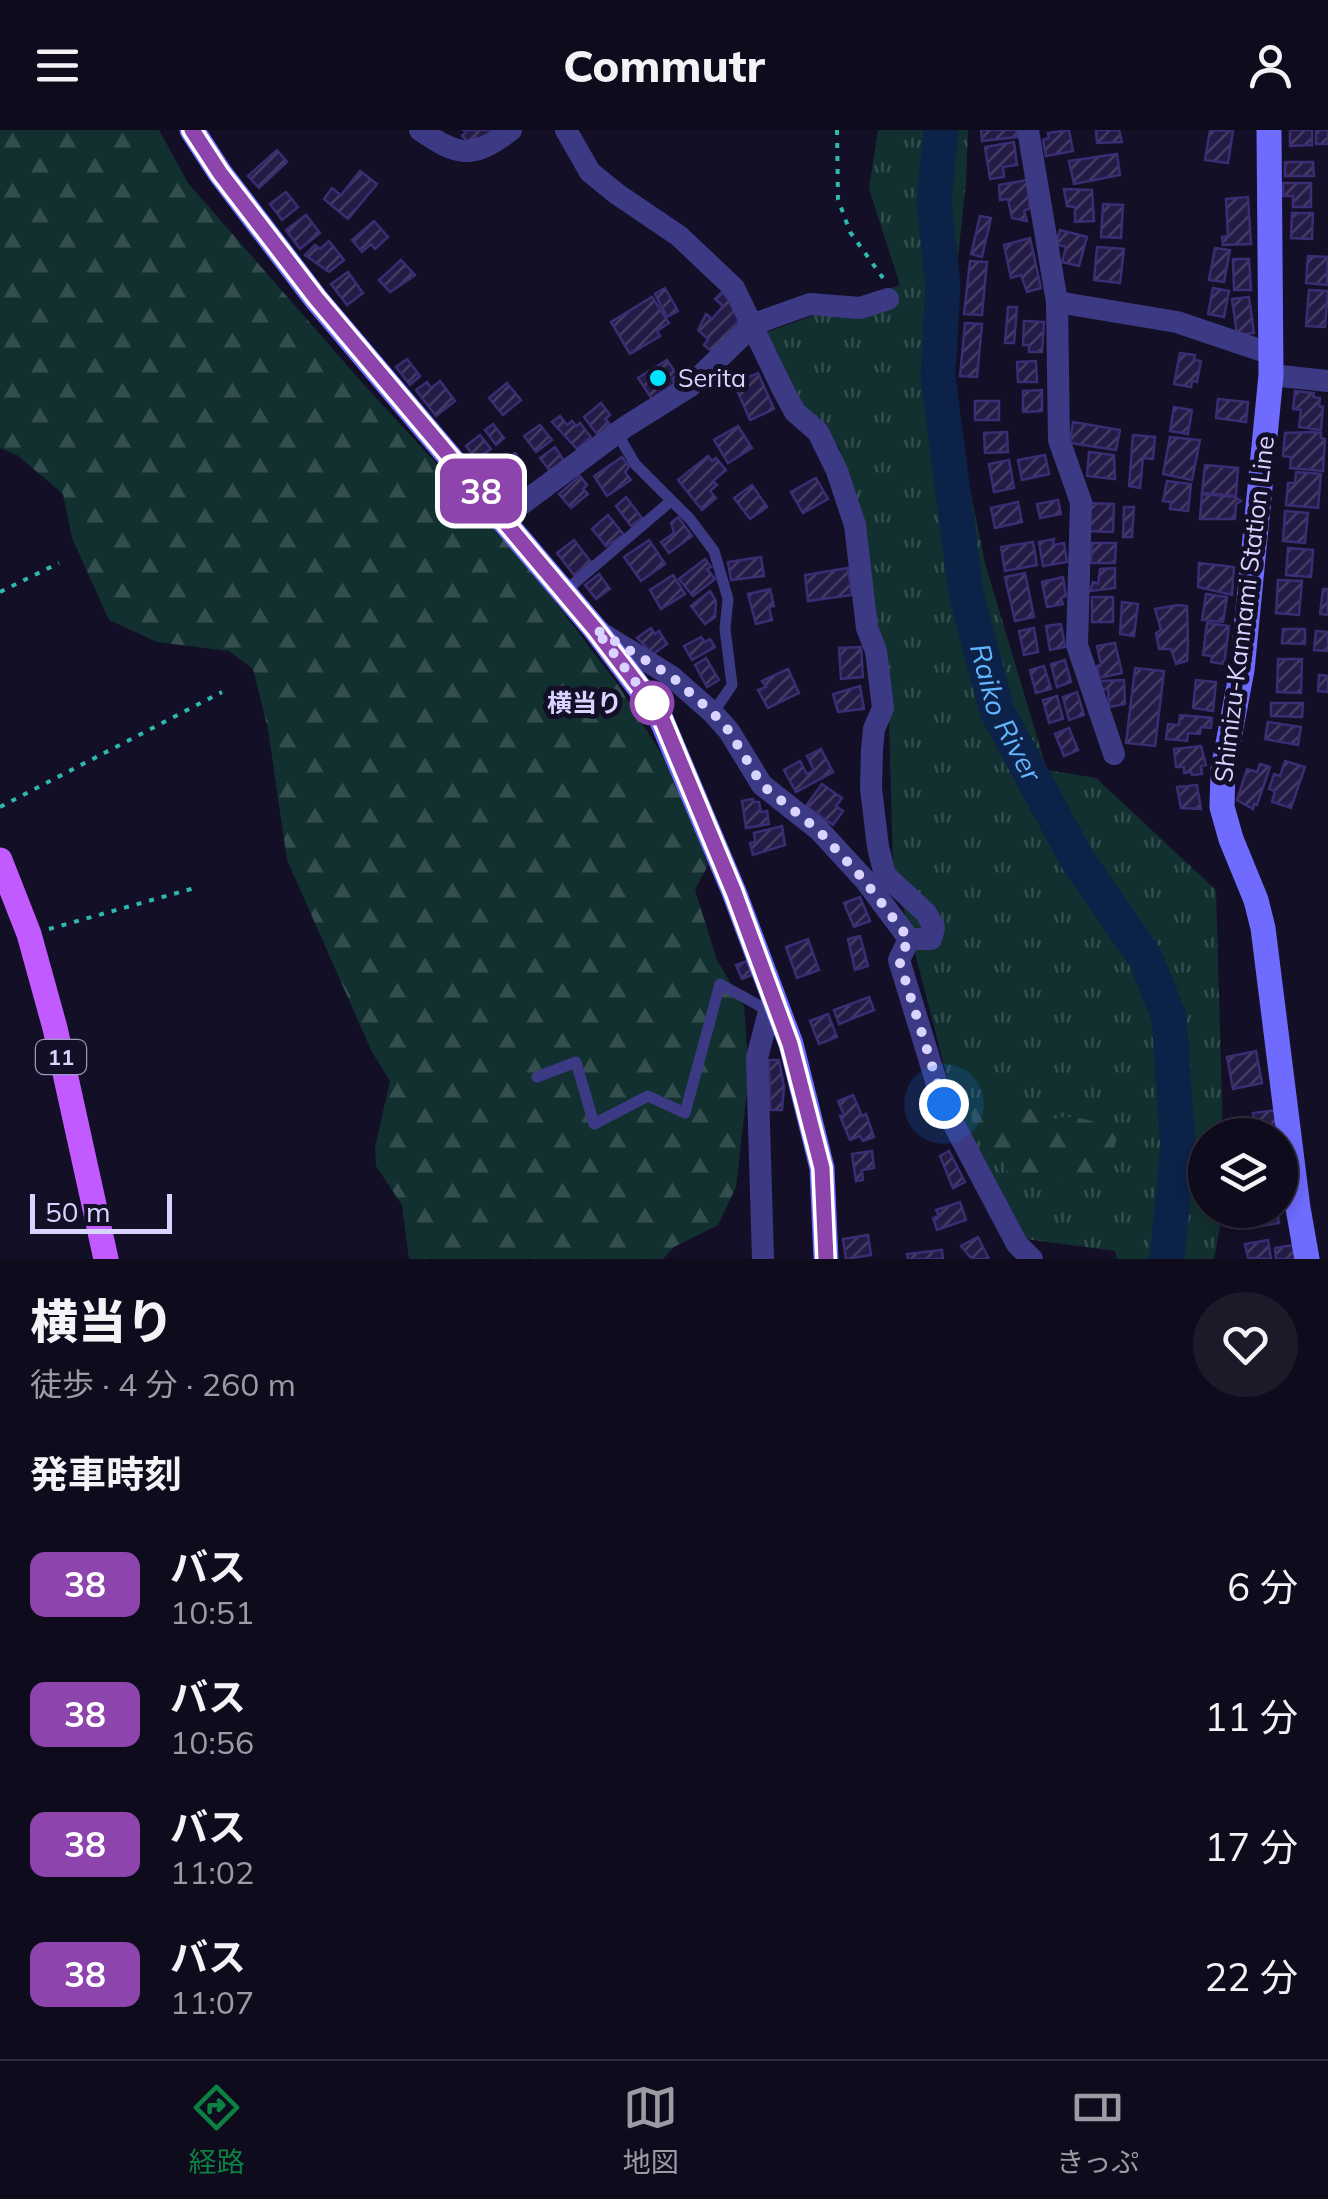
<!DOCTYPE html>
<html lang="ja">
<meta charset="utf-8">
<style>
body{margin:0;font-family:Mulish,"Noto Sans JP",sans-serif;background:#1c1929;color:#f1f3f6;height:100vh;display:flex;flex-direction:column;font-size:38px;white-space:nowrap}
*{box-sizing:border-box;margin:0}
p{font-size:32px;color:#9b9ba3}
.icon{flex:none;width:55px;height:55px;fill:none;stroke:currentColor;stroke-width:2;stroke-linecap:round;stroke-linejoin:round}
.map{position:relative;height:1129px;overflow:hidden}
.side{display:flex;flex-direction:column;background:#0e0b1c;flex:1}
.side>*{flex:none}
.badge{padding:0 20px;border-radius:15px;font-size:35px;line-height:65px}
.fabs{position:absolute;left:1188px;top:988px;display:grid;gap:20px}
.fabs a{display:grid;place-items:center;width:110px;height:110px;border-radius:50%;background:#0e0b1c;box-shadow:0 5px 15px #0003,0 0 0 2px #2e2b3b;font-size:50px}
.scale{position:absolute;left:30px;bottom:25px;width:142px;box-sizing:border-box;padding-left:10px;border:5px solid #d9d4ff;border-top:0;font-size:28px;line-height:35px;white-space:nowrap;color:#d9d4ff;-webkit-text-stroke:8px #130f26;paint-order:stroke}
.you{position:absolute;width:50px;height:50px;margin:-25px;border:8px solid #fff;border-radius:50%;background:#1a73e8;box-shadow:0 0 0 15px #1a73e833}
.map>.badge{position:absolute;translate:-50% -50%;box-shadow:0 0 0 5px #fff}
h2{padding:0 30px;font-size:38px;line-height:90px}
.round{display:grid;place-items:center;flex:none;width:105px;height:105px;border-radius:52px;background:#1c1929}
.summary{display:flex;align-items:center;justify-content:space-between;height:170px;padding:0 30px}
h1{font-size:48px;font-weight:800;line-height:75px}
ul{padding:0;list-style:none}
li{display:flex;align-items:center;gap:30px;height:130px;padding:0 30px}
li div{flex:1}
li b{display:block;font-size:38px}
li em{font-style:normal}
li .badge{min-width:110px;font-weight:700;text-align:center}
header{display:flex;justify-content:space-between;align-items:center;height:130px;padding:0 30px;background:#0e0b1c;font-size:45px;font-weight:800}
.menu{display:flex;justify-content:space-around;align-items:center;height:140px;border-top:2px solid #2e2b3b;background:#0e0b1c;font-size:28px;color:#9b9ba3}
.menu a{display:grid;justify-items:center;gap:5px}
.menu .active{color:#0b8043}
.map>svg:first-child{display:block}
.grass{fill:url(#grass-tufts)}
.forest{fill:url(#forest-firs)}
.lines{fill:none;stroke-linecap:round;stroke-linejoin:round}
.river{stroke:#0c2248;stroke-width:35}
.building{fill:url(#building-hatch);stroke:#3b2d73;stroke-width:2.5}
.path{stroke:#2fb8b0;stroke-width:4;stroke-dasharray:5 8;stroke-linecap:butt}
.lane{stroke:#3d3a85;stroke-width:11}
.street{stroke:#3d3a85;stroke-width:22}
.secondary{stroke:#6f6bff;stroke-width:25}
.primary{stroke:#c25bff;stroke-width:25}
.line-casing{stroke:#fff;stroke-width:22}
.line{stroke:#8e44ad;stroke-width:15}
.walk{stroke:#d9d4ff;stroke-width:10;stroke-dasharray:0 18}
.poi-dot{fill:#00e5ff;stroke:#130f26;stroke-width:4}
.stop-dot{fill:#fff;stroke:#8e44ad;stroke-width:5}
.labels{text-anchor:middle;stroke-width:10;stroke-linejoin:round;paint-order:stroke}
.shield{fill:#130f26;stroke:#9e99be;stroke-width:2.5}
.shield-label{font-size:22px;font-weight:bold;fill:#d9d4ff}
.poi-label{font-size:25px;fill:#d9d4ff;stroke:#130f26;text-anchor:start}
.street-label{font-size:25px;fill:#d9d4ff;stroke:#130f26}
.stop-label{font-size:25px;font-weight:bold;fill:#d9d4ff;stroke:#130f26;text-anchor:end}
.water-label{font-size:28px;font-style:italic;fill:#62b6ff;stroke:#130f26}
</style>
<header><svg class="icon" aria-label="menu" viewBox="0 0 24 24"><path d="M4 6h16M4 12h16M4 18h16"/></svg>Commutr<svg class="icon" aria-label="person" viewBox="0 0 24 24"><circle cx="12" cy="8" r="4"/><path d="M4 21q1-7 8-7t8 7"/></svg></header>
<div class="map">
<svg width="1328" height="1129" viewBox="0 0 1328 1129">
<defs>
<pattern id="grass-tufts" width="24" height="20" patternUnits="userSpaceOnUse" patternTransform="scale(2.5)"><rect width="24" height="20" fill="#12302f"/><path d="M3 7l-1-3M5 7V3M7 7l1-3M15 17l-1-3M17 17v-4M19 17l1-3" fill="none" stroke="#344d4e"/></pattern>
<pattern id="forest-firs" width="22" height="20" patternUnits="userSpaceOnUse" patternTransform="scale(2.5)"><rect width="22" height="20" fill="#12302f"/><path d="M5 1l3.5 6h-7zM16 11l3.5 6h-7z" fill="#344d4e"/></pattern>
<pattern id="building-hatch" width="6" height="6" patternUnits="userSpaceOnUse" patternTransform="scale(2.5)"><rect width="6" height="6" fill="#241b47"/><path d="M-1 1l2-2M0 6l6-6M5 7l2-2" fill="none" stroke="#433b63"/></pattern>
</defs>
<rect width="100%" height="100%" fill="#130f26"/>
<polygon class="grass" points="878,0 968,0 966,53 946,240 985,433 1047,640 1096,648 1216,760 1223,1005 1205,1005 1205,1080 1223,1080 1214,1129 1117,1129 1115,1121 1018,1108 952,966 893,738 888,553 839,317 801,273 764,203 900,155 869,59"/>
<g class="forest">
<polygon points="0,0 159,0 188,53 366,257 516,420 616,552 675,645 708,735 695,760 717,830 744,876 749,944 736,1057 718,1095 674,1117 663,1129 409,1129 402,1075 376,1036 375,1017 390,951 372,922 287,730 268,599 253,539 229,521 157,512 109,490 72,408 63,364 17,325 0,318"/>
<path d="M985 972C999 984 1021 980 1038 978L1054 989C1074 983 1104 992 1117 1007L1110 1037 1114 1048 1109 1057 1035 1051 1016 1054C1006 1043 1007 1036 1000 1026 995 1020 984 1019 980 1012 972 1002 968 985 975 974Z"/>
</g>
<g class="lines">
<path class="river" id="s1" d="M941 0 934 72 943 155 938 246 966 463 997 581 1078 731 1145 827 1169 887 1178 1017 1167 1129"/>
</g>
<g class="building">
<polygon points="463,0 490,0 491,1 481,12 475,7 470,13 462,6 466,2"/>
<polygon points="981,0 1016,0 1017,7 982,11"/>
<polygon points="1069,0 1073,21 1046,26 1043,10 1049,8 1048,3"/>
<polygon points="1096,0 1119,0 1122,12 1097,13"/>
<polygon points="1210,0 1233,1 1228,33 1205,30"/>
<polygon points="1290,0 1312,0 1312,15 1290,16"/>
<rect x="1316" y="0" width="12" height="14"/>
<polygon points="1014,12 1017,35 1003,37 1004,47 990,49 985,17"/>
<polygon points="277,20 287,32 259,58 248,46"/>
<polygon points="1117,24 1120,45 1074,54 1069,31"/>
<polygon points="1285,32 1313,32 1314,46 1285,46"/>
<polygon points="360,41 377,54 348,89 324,69 332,58 341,65"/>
<polygon points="1027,50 1030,78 1024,81 1027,91 1012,88 1008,69 1000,70 999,55"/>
<polygon points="1283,53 1311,53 1311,77 1293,77 1293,66 1283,66"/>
<polygon points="1064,59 1092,60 1094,91 1075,92 1075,77 1067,76"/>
<polygon points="286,62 298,77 282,90 270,74"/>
<polygon points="1248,67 1251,114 1223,115 1222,107 1228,106 1226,69"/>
<polygon points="1103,74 1123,75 1121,108 1101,107"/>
<polygon points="1292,83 1313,83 1312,109 1291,108"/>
<polygon points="306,85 320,103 300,119 286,100"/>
<polygon points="980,86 991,88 982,127 971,124"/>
<polygon points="374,91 388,107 375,119 371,114 362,122 352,110"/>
<polygon points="1060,100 1087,107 1079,136 1062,132 1066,117 1056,114"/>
<polygon points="1030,108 1041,158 1027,162 1021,145 1011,148 1004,115"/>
<polygon points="329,111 344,130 329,142 305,125 315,115 320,119"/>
<polygon points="1097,117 1124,119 1120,153 1094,150"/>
<polygon points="1215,118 1230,120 1224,152 1209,150"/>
<polygon points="1308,126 1328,127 1327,155 1306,153"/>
<polygon points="1233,129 1249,129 1251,160 1234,160"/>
<polygon points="401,130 415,145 390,162 379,150"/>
<polygon points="970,131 987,132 982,185 964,184"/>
<polygon points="348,142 363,163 347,175 331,154"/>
<polygon points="665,158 678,181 667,187 655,164"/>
<polygon points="1213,158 1229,161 1224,187 1208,184"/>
<polygon points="1309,160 1328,161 1325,197 1306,196"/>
<polygon points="722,162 741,183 741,188 715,224 704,215 708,209 698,200 706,184 712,189 723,176 715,169"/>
<polygon points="652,167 669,193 657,201 660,206 630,224 611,192"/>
<polygon points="1249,167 1254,203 1237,205 1232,169"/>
<polygon points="1008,177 1017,177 1014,213 1005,213"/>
<polygon points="1024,191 1044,192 1042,222 1029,222 1029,215 1023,215"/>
<polygon points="965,193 982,194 977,247 960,246"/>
<polygon points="1180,223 1195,225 1194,230 1201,231 1197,252 1192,251 1191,257 1174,254"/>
<polygon points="407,229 420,246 410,255 396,237"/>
<polygon points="667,230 677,245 673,248 674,254 652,269 638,248"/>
<polygon points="1036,231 1037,252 1018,252 1017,232"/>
<polygon points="758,243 774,279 750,290 734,253"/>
<polygon points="440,251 455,271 436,286 416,260 427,252 431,258"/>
<polygon points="507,253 521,270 503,285 489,268"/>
<polygon points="1042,260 1042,281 1023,282 1023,261"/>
<polygon points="1295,261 1314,263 1313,267 1320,268 1319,276 1323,277 1321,300 1299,297 1301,280 1293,279"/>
<polygon points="1218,269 1248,272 1246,292 1216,288"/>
<rect x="975" y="271" width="24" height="19"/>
<polygon points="601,273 610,285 605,289 610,294 606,297 608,300 599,307 584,287"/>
<polygon points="1174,277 1192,280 1188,304 1170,301"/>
<polygon points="560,286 567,295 572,291 576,296 580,293 591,307 577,319 552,292"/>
<polygon points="1073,292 1120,300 1116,320 1070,313"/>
<polygon points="493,294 504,308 496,315 485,300"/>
<polygon points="540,295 552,310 536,322 524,306"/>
<polygon points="738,296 752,318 728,333 714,310"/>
<polygon points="1007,302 1008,322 985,323 984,303"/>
<polygon points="1311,302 1321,303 1321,308 1325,309 1323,341 1290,338 1291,327 1283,326 1285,303"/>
<polygon points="480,305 491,319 476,329 466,316"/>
<polygon points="1133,305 1155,307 1153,329 1143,328 1140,358 1129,356"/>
<polygon points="1170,307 1200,310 1192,350 1163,344"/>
<polygon points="555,317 564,331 550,341 540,328"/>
<polygon points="1089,322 1114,325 1115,349 1087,346"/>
<polygon points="515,323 525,337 499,357 492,347 498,342 495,338"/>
<polygon points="1045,325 1049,344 1022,350 1018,330"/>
<polygon points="708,326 712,331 716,328 726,340 713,351 717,355 710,361 716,368 702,380 678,350"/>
<polygon points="622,327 629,337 625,342 631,350 607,366 594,346"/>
<polygon points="1009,330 1014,358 994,362 989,334"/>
<polygon points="1205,335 1238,338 1236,366 1202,363"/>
<polygon points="1296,342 1321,344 1318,378 1286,375 1288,353 1295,353"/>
<polygon points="580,346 587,355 583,359 588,364 571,378 559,364"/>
<polygon points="816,348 828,369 803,383 791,362"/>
<polygon points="1167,351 1191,354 1188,381 1170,379 1171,372 1163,371"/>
<polygon points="752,355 767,377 750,389 734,368"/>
<polygon points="1202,364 1235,367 1241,371 1236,374 1235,389 1200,389"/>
<polygon points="626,367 642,388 631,396 616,376"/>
<polygon points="1058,370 1061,384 1040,388 1037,374"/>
<polygon points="1018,372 1022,392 995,398 991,378"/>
<polygon points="1088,373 1114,374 1113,402 1087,401"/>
<polygon points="1124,377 1134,377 1132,407 1123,407"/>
<polygon points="1285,381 1308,383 1305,413 1283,411"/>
<polygon points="608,385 624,405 606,416 592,399"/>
<polygon points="678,387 692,406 669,423 661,412 674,403 671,393"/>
<polygon points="1054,409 1053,415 1064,413 1067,432 1043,436 1039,412"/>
<polygon points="574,410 591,432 574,445 557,423"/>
<polygon points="649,410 665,434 641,451 624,427"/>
<polygon points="1033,412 1037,435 1005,441 1001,417"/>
<polygon points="1092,413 1116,413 1115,433 1091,433"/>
<polygon points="1288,418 1313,420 1311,447 1286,445"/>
<polygon points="761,427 764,446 731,450 728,432"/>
<polygon points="705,429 711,437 707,439 715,449 693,466 679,449"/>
<polygon points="1199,433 1234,437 1232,465 1198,457"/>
<polygon points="848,438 852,465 808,471 805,445"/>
<polygon points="1115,438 1115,458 1090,461 1093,452 1098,454 1100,439"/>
<polygon points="1025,443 1034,487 1015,491 1005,447"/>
<polygon points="599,444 610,459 596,469 585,455"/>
<polygon points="673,445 685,464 661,479 650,460"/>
<polygon points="1063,447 1066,466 1061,468 1063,474 1047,477 1042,452"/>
<polygon points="1278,450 1302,451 1299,485 1276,483"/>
<polygon points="770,459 774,476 769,477 772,490 756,494 748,464"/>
<polygon points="1323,459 1328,459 1328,485 1320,484"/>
<polygon points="710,461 716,471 715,487 705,494 691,476"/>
<polygon points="1206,464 1227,467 1223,492 1202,490"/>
<rect x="1092" y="467" width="21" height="25"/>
<polygon points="1122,472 1138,474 1134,506 1120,504"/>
<polygon points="1178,475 1187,476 1188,514 1187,531 1176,534 1171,519 1159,519 1156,503 1161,500 1155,479"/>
<polygon points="1207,493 1229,496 1224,534 1211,532 1212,526 1203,525"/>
<polygon points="1061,494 1065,517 1050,520 1046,496"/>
<polygon points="651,498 655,504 659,501 667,514 653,524 637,508"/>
<polygon points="1034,498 1038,522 1024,525 1019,501"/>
<polygon points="1283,499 1305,499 1305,514 1282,513"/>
<polygon points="1316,501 1328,502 1328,521 1314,520"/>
<polygon points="701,507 705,512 710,509 715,517 692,530 684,516"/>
<polygon points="1115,513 1122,543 1099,548 1097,536 1101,535 1097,516"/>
<polygon points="861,517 863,547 841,549 839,518"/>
<polygon points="706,528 719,550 707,557 695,535"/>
<polygon points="1278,529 1302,529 1301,563 1277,562"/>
<polygon points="1065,530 1071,552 1057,557 1051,534"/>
<polygon points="1044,536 1051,559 1036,563 1030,540"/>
<polygon points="1135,538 1164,541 1155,616 1126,613"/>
<polygon points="788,539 799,563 768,578 758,560 766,557 762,551"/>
<polygon points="1319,545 1328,546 1328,562 1318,561"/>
<polygon points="1124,550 1125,574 1109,577 1108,559 1100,560 1100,551"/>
<polygon points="1196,550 1216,552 1213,581 1193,578"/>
<polygon points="860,556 864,579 838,582 833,564"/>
<polygon points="1077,562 1084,585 1069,590 1063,567"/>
<polygon points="1057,566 1063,589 1049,593 1043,570"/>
<polygon points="1271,573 1303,573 1302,587 1271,586"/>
<polygon points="1180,585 1212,588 1211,598 1201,597 1200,604 1188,603 1187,611 1166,609 1168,594 1179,595"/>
<polygon points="1268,592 1301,597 1298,615 1265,609"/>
<polygon points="1069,598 1078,620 1064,626 1055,604"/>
<polygon points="1201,616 1206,635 1201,636 1202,644 1192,645 1191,642 1184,643 1184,637 1176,637 1174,619"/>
<polygon points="821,619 833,642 796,662 784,640 800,631 807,644 814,640 807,626"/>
<polygon points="1285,631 1305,637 1291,678 1272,672 1275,661 1269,659 1274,644 1280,646"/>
<polygon points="1260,634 1270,637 1257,675 1254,674 1253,679 1237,670 1247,639 1257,642"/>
<polygon points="822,654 842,668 836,676 843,681 833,695 806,676"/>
<polygon points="1197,655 1201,679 1181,678 1177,657"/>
<polygon points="753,669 754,672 759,672 761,682 767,681 769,694 746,698 742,671"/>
<polygon points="782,696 785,715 753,725 750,713 755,712 754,703"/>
<polygon points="860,767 870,791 854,797 844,773"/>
<polygon points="860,806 868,836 855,840 848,809"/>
<polygon points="808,809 819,840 797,848 786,817"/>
<polygon points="747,831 752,845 742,849 736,835"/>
<polygon points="869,867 874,880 839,894 834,880"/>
<polygon points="828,884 837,907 819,914 810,891"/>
<polygon points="1256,921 1262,953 1233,959 1227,927"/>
<polygon points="769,930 779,930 784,957 782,980 770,980"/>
<polygon points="853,965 862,986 866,984 874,1007 863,1011 860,1006 850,1010 840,986 844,985 838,971"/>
<polygon points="1275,980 1278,1002 1256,1005 1253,983"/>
<polygon points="872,1021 874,1038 862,1040 863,1050 856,1051 852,1024"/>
<polygon points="949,1021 965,1052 953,1058 940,1026"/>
<polygon points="960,1072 966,1090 937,1100 933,1088 939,1086 936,1080"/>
<polygon points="1251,1080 1277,1080 1279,1093 1254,1097"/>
<polygon points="1252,1082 1253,1094 1240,1097 1238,1084"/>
<polygon points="868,1105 871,1125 846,1129 843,1109"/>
<polygon points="978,1107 989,1129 972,1129 961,1116"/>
<polygon points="1268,1110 1271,1129 1248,1128 1245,1114"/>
<polygon points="1293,1115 1295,1129 1276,1129 1275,1118"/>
<polygon points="942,1120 943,1129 908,1129 907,1124"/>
</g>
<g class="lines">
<g class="path">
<polyline points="837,0 838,69 850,102 883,148"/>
<polyline points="0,462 59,433"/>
<polyline points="0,677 222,562"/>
<polyline points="49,799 198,757"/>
</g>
<g class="lane">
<polyline points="617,303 635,334 690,389 714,421 728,469 725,499 732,555 713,583"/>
<polyline points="564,462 671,371"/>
<polyline points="537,947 576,932 594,994 648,966 685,983 720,854 769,881"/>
</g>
<g class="street">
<path d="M420 0C459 27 473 29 511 0"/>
<polyline points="566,0 590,42 617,64 679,106 734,158 783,260 795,282 818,302 837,341 855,395 867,498 876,521 883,578 874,599 872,620 871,658 878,717 885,745 926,783 934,798 931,809 909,809 865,750 819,700 762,655 729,601 713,583 671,546 598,501"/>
<polyline points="1028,0 1057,172 1059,310 1081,372 1077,515 1114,624"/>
<polyline points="1057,172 1177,192 1272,224"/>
<polyline points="1271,245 1328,251"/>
<polyline points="503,388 625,297 689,257 754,194 810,174 860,178 888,169"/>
<polyline points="909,809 899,830 943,974 1017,1114 1032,1129"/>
<polyline points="763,1129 757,928 773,866"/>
</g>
<g class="secondary">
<polyline points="192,0 220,43 316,169 595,499 659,584 734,762 791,914 822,1038 826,1129"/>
<polyline points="1269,0 1271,245 1242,540 1223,640 1222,677 1231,709 1256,770 1263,798 1298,1078 1307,1129"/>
</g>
<polyline class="primary" points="0,730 29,804 55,898 106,1129"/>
</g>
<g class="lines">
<g class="line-casing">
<polyline id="line" points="192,0 220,43 316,168 595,499 660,584 734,762 790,914 822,1038 826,1129"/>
</g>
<use href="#line" class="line"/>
<polyline class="walk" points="652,573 660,584 595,499 671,546 713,583 729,601 762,655 818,700 864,750 909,809 899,830 944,974"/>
</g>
<circle class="poi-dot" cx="658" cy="248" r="10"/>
<circle class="stop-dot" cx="652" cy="573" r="20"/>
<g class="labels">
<rect class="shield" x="36" y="910" width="50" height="34" rx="8"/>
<g class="shield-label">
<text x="61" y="935">11</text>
</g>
<g class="poi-label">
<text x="678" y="257">Serita</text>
</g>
<g class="street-label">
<text transform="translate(1244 479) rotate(-83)" y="9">Shimizu-Kannami Station Line</text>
</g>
<g class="stop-label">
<text x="622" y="582">横当り</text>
</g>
<g class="water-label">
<text dy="10" stroke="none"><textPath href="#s1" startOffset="592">Raiko River</textPath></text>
</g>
</g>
</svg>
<div class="fabs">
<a><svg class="icon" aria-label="layers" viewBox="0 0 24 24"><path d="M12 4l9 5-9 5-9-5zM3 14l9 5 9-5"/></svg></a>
</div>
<div class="scale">50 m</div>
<div class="you" style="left:944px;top:974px"></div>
<b class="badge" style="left:481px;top:361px;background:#8e44ad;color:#fff">38</b>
</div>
<section class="side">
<div class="summary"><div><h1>横当り</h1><p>徒歩 · 4 分 · 260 m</p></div><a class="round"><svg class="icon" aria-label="heart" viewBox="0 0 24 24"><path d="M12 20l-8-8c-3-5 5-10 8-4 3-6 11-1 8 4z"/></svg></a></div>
<h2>発車時刻</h2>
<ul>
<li><span class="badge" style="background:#8e44ad;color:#fff">38</span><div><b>バス</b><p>10:51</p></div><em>6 分</em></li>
<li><span class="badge" style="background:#8e44ad;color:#fff">38</span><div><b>バス</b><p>10:56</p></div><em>11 分</em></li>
<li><span class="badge" style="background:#8e44ad;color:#fff">38</span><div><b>バス</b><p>11:02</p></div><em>17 分</em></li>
<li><span class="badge" style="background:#8e44ad;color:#fff">38</span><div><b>バス</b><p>11:07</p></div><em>22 分</em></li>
</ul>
</section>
<nav class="menu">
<a class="active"><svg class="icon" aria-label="directions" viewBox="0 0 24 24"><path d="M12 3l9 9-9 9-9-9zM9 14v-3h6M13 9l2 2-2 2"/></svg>経路</a>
<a><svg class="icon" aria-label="map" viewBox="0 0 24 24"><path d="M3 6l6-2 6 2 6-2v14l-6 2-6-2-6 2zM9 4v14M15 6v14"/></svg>地図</a>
<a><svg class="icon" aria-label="tickets" viewBox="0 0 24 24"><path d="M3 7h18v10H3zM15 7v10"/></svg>きっぷ</a>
</nav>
